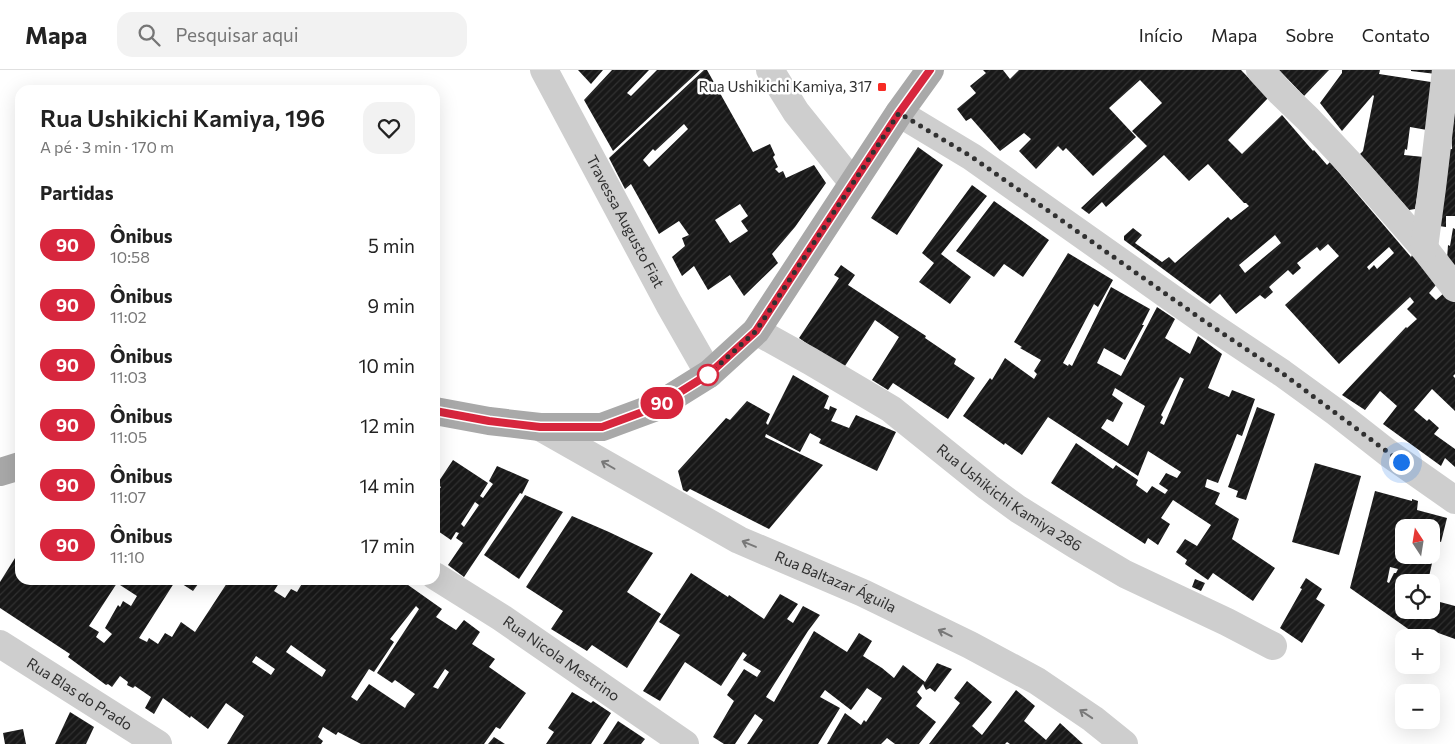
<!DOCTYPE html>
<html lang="pt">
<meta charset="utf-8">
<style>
body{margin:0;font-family:Commissioner,sans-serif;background:#f2f2f2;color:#222;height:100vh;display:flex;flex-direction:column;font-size:19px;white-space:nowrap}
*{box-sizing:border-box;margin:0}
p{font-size:16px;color:#767676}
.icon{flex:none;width:28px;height:28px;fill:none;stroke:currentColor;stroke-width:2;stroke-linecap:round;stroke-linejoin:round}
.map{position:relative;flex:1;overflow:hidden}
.details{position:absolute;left:15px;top:15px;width:425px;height:500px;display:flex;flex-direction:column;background:#fff;border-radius:15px;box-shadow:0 5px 20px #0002}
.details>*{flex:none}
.badge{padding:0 10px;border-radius:16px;font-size:18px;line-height:32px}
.needle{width:32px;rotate:348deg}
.fabs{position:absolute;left:1395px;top:449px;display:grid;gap:10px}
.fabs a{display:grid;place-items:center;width:45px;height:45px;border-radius:10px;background:#fff;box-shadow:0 5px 20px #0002;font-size:25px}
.you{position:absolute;width:25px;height:25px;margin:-12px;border:4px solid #fff;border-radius:50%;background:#1a73e8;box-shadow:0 0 0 8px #1a73e833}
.map>.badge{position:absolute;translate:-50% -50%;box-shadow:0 0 0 2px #fff}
h2{padding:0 25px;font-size:19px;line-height:45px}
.round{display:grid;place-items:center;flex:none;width:52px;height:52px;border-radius:15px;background:#f2f2f2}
.overview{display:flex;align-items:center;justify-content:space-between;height:85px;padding:0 25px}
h1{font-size:24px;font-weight:600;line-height:38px}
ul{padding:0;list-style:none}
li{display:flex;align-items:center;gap:15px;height:60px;padding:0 25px}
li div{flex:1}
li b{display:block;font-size:19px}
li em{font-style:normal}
li .badge{min-width:55px;font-weight:700;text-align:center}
header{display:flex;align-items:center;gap:30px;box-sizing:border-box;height:70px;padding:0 25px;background:#fff;border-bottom:1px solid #e0e0e0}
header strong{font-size:24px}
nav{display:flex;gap:28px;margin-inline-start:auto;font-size:18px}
.search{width:350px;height:45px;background:#f2f2f2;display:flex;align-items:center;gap:12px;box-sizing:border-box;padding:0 18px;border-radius:15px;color:#767676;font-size:19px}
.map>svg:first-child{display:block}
.building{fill:url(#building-hatch);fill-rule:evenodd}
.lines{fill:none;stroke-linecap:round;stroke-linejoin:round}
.minor{stroke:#cecece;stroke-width:28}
.major{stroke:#a9a9a9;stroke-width:28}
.oneway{stroke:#787878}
.line-casing{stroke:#fff;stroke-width:11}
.line{stroke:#d7263d;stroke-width:8}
.walk{stroke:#313131;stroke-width:5;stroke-dasharray:0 9}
.poi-dot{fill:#f72b24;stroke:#fff;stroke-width:2}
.stop-dot{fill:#fff;stroke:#d7263d;stroke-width:2.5}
.labels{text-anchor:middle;stroke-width:5;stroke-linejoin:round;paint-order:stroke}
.poi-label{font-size:15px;fill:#313131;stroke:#fff;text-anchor:end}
.street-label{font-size:15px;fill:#313131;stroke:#fff}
</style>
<header>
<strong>Mapa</strong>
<div class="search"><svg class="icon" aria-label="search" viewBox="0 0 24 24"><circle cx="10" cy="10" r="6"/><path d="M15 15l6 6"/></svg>Pesquisar aqui</div>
<nav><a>Início</a><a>Mapa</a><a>Sobre</a><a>Contato</a></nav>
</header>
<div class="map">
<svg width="1455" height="674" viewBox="0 0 1455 674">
<defs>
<pattern id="building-hatch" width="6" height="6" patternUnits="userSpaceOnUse" patternTransform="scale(1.25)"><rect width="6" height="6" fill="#181818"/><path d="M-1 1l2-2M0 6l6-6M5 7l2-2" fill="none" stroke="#313131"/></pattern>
</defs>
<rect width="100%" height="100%" fill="#fff"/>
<g class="building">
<polygon points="578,0 603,0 591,14"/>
<polygon points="612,0 649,0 627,23 631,26 657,0 700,0 613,81 584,30"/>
<path d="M704 0H707L753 82 770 74 775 85 773 87 778 97 775 99 779 103 783 101 786 108 814 95 826 113 795 157 772 184 778 193 744 226 730 205 708 220 694 196 682 206 672 187 685 176 682 168 689 165 679 151 659 164 631 114 625 119 609 88ZM684 54 688 59 649 97 643 90 653 79 655 81ZM740 134 748 146 741 151 748 161 730 173 715 150Z"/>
<path d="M983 0H1003L1010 9 1019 0H1241L1268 28 1228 70 1242 84 1282 45 1313 81 1314 80 1327 95 1330 92 1411 187 1413 183 1455 223V304L1453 306 1455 308V341L1432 319 1414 340 1427 351 1429 349 1439 358 1434 364 1455 379V397L1445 388 1441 396 1383 354 1397 336 1380 321 1365 340 1342 325 1406 257 1407 258 1417 249 1407 239 1414 232 1410 227 1339 294 1285 235 1339 186 1328 174 1320 181 1317 177 1297 193 1301 198 1293 205 1288 200 1269 217 1273 222 1265 229 1260 225 1236 244 1220 224 1210 234 1124 170V166L1133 158 1142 165 1135 173 1162 192 1169 187 1175 193 1228 147 1231 150 1249 136 1246 133H1244L1208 94 1189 111 1164 85 1106 137 1102 132 1089 144 1081 138 1147 76 1132 61 1162 33 1140 10 1109 38 1136 67 1093 106 1066 78 1063 81 1058 76 1036 99 1019 81 1031 69 1024 63 1000 81 971 48 966 51 957 39 976 23 970 16 986 3ZM1275 165 1281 173 1245 203 1239 195ZM1389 177 1394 183 1377 199 1374 195 1369 200 1367 197ZM1436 215 1444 223 1436 230 1429 223Z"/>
<polygon points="1279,0 1329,0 1304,26"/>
<polygon points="1342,0 1380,0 1379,4 1431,12 1427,60 1410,57 1407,80 1405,79 1404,85 1424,87 1415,139 1409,140 1360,84 1363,81 1374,26 1373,25 1342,61 1320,33 1342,3"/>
<polygon points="1411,0 1436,0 1436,4 1411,1"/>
<polygon points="1455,38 1455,146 1446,146 1446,157 1432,155 1443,80 1452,79 1451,57"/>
<polygon points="918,77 943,95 897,165 871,148"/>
<polygon points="972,115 987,126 941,184 971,207 950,234 919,212 934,193 922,183"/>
<polygon points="994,131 1049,170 1023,207 1004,194 994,207 956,181"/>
<polygon points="1453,158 1455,159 1455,196 1447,189 1448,175 1450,176"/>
<path d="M1068 183 1113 210 1098 237 1094 234 1063 293 1068 296 1069 294 1072 296 1111 217 1150 239 1142 255H1144L1125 290 1104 278 1097 293 1121 306 1157 237 1175 249 1165 268 1190 284 1198 266 1222 284 1208 318 1229 327 1232 320 1255 329 1242 366 1237 364 1218 413 1207 409 1205 417 1220 423 1215 434 1239 449 1232 469 1275 498 1253 531 1213 503 1208 510 1185 494 1187 490 1176 482 1185 469 1197 476 1211 455 1173 430 1161 448 1170 454 1158 475 1148 468 1145 474 1051 413 1076 373 1113 399 1116 395 1138 410 1136 415 1147 423 1152 416 1165 424 1168 420 1159 414 1166 403 1177 408 1181 402 1148 381 1138 406 1048 347 1022 385 1005 373 1004 375 963 346 990 308 992 310 1005 288 1034 309 1037 304 1034 301 1041 290 1020 278 1022 277 1014 272ZM1180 307 1184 309 1164 355 1160 353 1163 347 1161 345ZM1115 318 1145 336 1128 376 1101 358 1107 349 1113 352 1123 333 1112 325Z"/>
<polygon points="841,195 855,205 848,215 926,266 925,268 956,289 954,294 975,308 948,349 893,313 888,320 872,310 899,267 875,250 843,299 799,268 839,208 834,205"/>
<polygon points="793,305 829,326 824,338 829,340 830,336 837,339 831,351 849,358 856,345 896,362 877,401 819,373 821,369 810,363 800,382 766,364 765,367 823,395 769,459 690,419 687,422 683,420 678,401 726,348 730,350 747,331 770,344 766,353 768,355"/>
<polygon points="1257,337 1275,344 1246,430 1236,427 1238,421 1228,417"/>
<path d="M453 390 488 413 480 426 483 428 493 414 489 411 497 396 529 410 522 424 520 423 464 507 448 495 463 473 456 468 459 463 456 462 451 470 435 459V426L441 417 437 414ZM475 432 479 435 464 457 461 454Z"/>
<polygon points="1315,393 1361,406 1339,485 1292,472"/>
<path d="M1375 421 1412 431V429L1418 431 1417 440 1447 448 1441 472 1437 471 1428 511 1416 508 1413 512H1404V540H1431V534L1438 540 1440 532 1455 536V569L1430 560 1429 568H1421L1350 518ZM1404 458H1431V485H1404ZM1390 497 1398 499 1396 503H1394L1389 513 1387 512Z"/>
<polygon points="525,425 563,442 519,509 484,485"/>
<polygon points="572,446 609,462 653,483 627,522 661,544 627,598 592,575 587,581 551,559 563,541 526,517"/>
<path d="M20 480V510H119L89 556 99 562 96 567 104 573 112 564 105 558 118 535 120 537 123 531 131 536 137 526 120 515 123 510H201L193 521 176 510 139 568 147 572 149 568 158 574 165 563 172 567 181 552 195 562 229 510H281L274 521 285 528 291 519 297 522 304 510H334L338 513 340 510H383L385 512 386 510H401L442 539 436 547 456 560 464 550 480 562 472 574 495 589 489 597 526 623 500 659 496 657 484 674H361L338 662 336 665 323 657 318 667 323 671 321 674H227L244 646 226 633 208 659 191 646 190 648 163 628 154 644 145 638 151 627 135 616 133 618 127 615 128 612 120 606 112 617 108 614 106 615 68 587 70 584 0 538V512ZM416 536 419 539 377 603 392 613 395 610 415 624 407 634 405 638 369 614 357 631 351 627 369 599 374 602 394 572 390 569ZM291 575 326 600 322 607 286 582ZM256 586 275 599 271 605 252 592ZM445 599 449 602 438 619 433 617Z"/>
<polygon points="691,503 728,527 729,525 764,549 780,524 798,534 787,549 793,553 803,536 820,545 808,561 766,627 774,632 814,561 847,582 859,563 872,571 863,586 882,598 894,608 903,595 925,612 937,593 952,599 935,622 930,618 926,620 923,614 917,622 922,628 916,636 936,652 919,674 895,674 887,668 881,674 827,674 845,643 861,655 864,650 866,652 882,628 867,618 851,640 825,620 820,627 840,638 818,674 747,674 763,650 755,644 735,674 724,674 713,667 734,631 727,625 744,599 757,607 761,601 743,590 747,585 743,582 721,616 685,592 660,631 643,621 680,565 659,552"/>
<polygon points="1306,508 1322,519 1316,529 1325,535 1302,573 1280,558 1302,519 1300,518"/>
<polygon points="1195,509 1205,513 1201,521 1192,517"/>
<polygon points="967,611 992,632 972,656 982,665 1016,620 1035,636 1024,651 1046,670 1060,653 1083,674 1010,674 1007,672 1005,674 929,674 960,633 954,628"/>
<polygon points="572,622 591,633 593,631 611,643 591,674 546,674 554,662 548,658"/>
<polygon points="70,642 94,657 86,674 55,674"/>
<polygon points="618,651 645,669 641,674 603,674"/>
<polygon points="23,659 26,674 5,674 3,663"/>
<polygon points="494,667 505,674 488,674"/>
</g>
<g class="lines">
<g class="minor">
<path id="s1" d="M544 0 669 234 709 304"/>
<polyline points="770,0 796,42 853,113"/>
<polyline points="1260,0 1281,23 1308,49 1355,99 1424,178 1455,218"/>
<polyline points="899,43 972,87 1207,253 1282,303 1337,343 1388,383 1455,430"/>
<polyline points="1424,178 1432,118 1446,0"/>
<path id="s2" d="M756 261 810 291 891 339 988 417 1018 439 1076 475 1125 504 1227 552 1273 576"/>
<path id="s3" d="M540 357 739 470 863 523 970 575 1037 611 1093 649 1124 674"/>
<path id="s4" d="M435 506 502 548 685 674"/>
<path id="s5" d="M0 574 158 674"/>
</g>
<g class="major">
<polyline points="435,341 489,351 540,357 602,357 656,337 709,304 756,261 899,43 930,0"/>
<polyline points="0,402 20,396"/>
</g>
</g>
<defs><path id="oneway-shaft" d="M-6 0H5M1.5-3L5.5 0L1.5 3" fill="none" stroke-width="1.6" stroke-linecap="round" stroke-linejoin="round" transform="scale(1.25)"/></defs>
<g class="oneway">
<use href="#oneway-shaft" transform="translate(608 395) rotate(-150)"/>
<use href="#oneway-shaft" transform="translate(749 474) rotate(-157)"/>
<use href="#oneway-shaft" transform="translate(945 563) rotate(-154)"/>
<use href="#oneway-shaft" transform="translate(1086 644) rotate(-146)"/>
</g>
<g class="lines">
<g class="line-casing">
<polyline id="line" points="435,341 489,351 540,357 602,357 656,337 709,304 756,261 899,43 930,0"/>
</g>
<use href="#line" class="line"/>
<polyline class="walk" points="708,305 756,261 899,43 972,87 1207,253 1282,303 1401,392"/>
</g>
<rect class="poi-dot" x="877" y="12" width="10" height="10" rx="2.5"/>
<circle class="stop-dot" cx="708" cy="305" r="10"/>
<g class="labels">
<g class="poi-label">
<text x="872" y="22">Rua Ushikichi Kamiya, 317</text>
</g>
<g class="street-label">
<text dy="5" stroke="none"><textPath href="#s1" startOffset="172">Travessa Augusto Fiat</textPath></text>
<text dy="5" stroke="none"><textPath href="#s2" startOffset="304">Rua Ushikichi Kamiya 286</textPath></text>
<text dy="5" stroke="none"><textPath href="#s3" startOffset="334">Rua Baltazar Águila</textPath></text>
<text dy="5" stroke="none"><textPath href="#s4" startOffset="151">Rua Nicola Mestrino</textPath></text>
<text dy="5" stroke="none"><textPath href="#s5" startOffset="94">Rua Blas do Prado</textPath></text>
</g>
</g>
</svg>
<div class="fabs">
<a><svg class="needle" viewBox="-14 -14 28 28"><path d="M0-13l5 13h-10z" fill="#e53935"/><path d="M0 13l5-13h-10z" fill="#767676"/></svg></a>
<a><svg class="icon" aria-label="locate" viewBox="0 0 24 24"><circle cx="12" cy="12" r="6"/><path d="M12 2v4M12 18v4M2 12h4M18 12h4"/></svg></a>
<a>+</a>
<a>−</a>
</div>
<div class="you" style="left:1401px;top:392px"></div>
<b class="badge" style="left:662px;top:333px;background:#d7263d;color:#fff">90</b>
<section class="details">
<div class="overview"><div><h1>Rua Ushikichi Kamiya, 196</h1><p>A pé · 3 min · 170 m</p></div><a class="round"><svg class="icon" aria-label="heart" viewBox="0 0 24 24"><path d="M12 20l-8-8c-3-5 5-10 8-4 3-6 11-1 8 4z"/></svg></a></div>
<h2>Partidas</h2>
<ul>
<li><span class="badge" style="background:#d7263d;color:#fff">90</span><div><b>Ônibus</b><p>10:58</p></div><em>5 min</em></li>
<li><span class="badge" style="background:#d7263d;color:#fff">90</span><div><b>Ônibus</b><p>11:02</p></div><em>9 min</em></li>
<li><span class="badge" style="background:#d7263d;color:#fff">90</span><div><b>Ônibus</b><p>11:03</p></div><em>10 min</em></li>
<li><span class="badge" style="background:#d7263d;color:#fff">90</span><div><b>Ônibus</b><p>11:05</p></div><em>12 min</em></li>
<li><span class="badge" style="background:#d7263d;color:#fff">90</span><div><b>Ônibus</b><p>11:07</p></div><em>14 min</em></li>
<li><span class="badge" style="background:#d7263d;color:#fff">90</span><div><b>Ônibus</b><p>11:10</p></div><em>17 min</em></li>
</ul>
</section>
</div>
